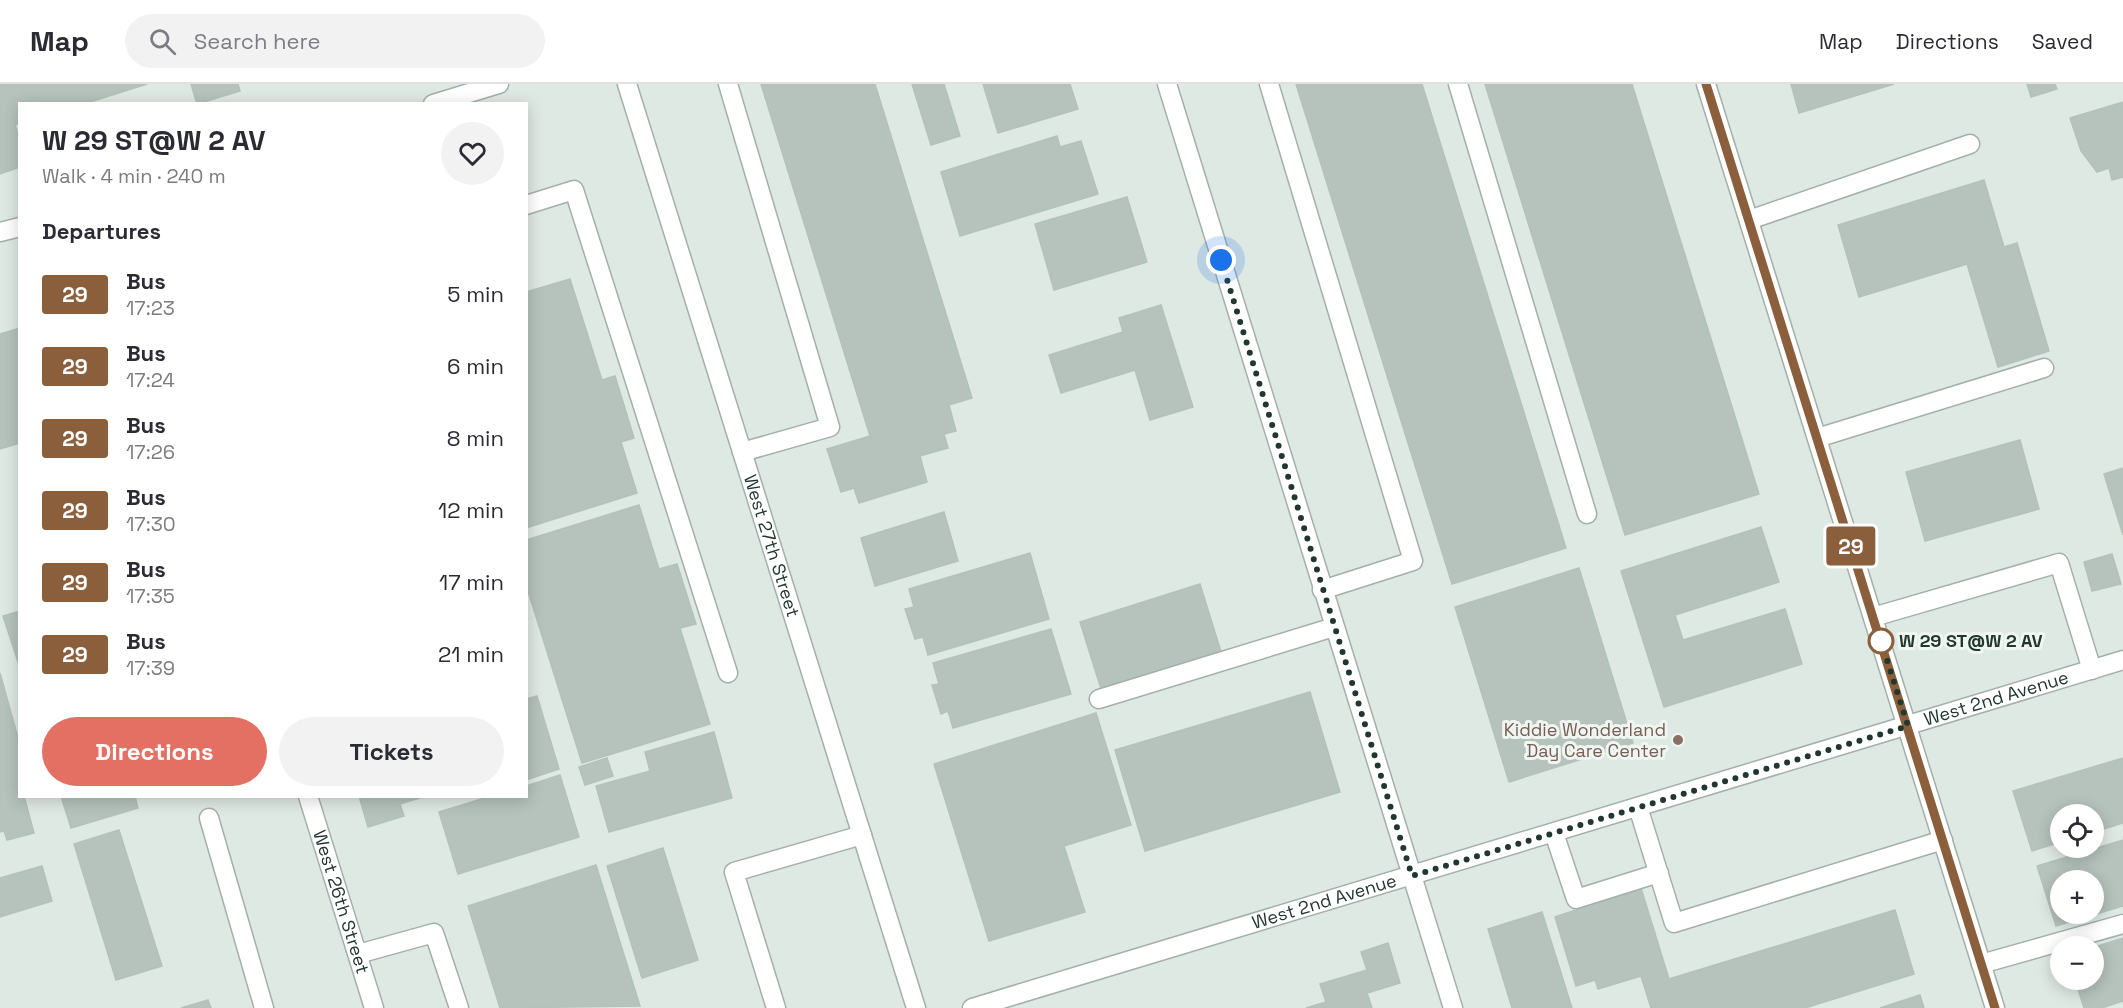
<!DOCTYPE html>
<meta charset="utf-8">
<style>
body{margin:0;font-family:"Space Grotesk",sans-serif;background:#f2f2f3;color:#2b2b33;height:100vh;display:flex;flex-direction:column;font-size:22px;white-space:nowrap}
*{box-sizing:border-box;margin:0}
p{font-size:20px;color:#7c7c81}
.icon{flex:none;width:33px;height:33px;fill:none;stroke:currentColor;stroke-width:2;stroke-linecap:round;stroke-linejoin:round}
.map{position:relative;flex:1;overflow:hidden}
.sheet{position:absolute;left:18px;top:18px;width:510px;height:696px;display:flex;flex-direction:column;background:#fff;border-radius:0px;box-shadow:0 3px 15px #0003}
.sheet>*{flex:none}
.badge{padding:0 12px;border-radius:4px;font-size:21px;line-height:39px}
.controls{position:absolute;left:2050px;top:720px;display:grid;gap:12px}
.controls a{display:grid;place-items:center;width:54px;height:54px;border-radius:50%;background:#fff;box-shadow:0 3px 15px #0003;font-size:30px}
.you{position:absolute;width:30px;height:30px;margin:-15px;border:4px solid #fff;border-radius:50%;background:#1a73e8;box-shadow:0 0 0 9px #1a73e833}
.map>.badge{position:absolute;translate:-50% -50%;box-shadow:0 0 0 3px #fff}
h2{padding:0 24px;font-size:22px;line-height:54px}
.round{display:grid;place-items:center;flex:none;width:63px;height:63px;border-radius:32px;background:#f2f2f3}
.summary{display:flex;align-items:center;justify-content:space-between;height:102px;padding:0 24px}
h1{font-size:28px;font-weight:600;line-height:45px}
.button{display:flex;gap:12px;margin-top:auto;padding:12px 24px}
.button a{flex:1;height:69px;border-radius:36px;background:#e47063;color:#fff;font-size:24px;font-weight:600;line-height:69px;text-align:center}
.button a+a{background:#f2f2f3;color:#2b2b33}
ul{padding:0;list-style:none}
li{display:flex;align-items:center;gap:18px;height:72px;padding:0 24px}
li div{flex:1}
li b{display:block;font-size:22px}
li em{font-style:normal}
li .badge{min-width:66px;font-weight:700;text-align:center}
header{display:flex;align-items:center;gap:36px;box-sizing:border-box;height:84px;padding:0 30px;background:#fff;border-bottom:2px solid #e1e1e2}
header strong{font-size:28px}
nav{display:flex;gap:33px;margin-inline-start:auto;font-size:21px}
.search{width:420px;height:54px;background:#f2f2f3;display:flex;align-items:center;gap:15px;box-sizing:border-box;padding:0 21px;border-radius:33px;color:#7c7c81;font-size:22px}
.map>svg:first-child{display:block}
.building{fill:#b5c3bc;stroke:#b3c2b9;stroke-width:1.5;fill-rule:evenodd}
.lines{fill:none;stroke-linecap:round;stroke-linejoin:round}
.minor-casing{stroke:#a3b0a9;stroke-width:21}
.minor{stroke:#fff;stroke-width:18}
.line-casing{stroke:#fff;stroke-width:14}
.line{stroke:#8b5e3c;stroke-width:9}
.walk{stroke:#22372e;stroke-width:6;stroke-dasharray:0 10.8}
.stop-dot{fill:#fff;stroke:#8b5e3c;stroke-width:3}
.education-dot{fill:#8d6e63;stroke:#eff6f2;stroke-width:2}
.labels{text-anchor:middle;stroke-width:6;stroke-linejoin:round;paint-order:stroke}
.street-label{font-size:18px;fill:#22372e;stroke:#eff6f2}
.stop-label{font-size:18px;font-weight:bold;fill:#22372e;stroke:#eff6f2;text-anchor:start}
.education-label{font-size:18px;fill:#785e54;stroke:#eff6f2;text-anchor:end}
</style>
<header>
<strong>Map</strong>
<div class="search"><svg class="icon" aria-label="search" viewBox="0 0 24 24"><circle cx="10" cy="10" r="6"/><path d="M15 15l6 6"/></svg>Search here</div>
<nav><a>Map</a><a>Directions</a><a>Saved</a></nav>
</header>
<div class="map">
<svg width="2123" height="924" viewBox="0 0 2123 924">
<rect width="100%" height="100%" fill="#dfe9e3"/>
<g class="building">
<polygon points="0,0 147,0 84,20 20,20 20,39 15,41 20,55 20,83 0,90"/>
<polygon points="191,0 238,0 240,7 197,20"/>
<polygon points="761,0 875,0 972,314 949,321 956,347 944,350 948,364 920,372 927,398 859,419 854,404 841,408 827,365 870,352"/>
<polygon points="912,0 944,0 960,52 931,61"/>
<polygon points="983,0 1070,0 1078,25 998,49"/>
<polygon points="1296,0 1422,0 1566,464 1452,500"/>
<polygon points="1485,0 1632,0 1759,410 1625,451"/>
<polygon points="1791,0 1894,0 1799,29"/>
<polygon points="2027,0 2055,0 2057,5 2031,13"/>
<polygon points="2123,18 2123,93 2112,96 2109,84 2097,88 2081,67 2070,34"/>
<polygon points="1057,52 1060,63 1081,57 1098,110 960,152 941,88"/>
<polygon points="1984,96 2004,163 2017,159 2049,267 1998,283 1967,180 1859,213 1838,141"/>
<polygon points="1127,113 1147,178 1054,206 1035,140"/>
<polygon points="570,195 602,296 615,292 634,354 621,358 637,409 526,444 526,208"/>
<polygon points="1161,221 1193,323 1150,336 1135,286 1061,309 1049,271 1123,248 1119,234"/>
<polygon points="20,244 20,359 0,365 0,250"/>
<polygon points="2020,356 2039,425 1925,457 1906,388"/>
<polygon points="2123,384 2123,451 2104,390"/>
<polygon points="639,421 659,485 677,480 696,540 680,544 710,640 582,679 526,501 526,456"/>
<polygon points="944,428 958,477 875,502 861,454"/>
<polygon points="1761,443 1779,498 1675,531 1683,556 1785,525 1802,580 1664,623 1621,487"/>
<polygon points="1030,469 1049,535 928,571 923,553 915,555 905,525 914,523 909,505"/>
<polygon points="2112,470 2121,500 2092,507 2084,478"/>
<polygon points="1579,484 1633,659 1509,698 1455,523"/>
<polygon points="1200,500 1222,571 1102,608 1080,538"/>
<polygon points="20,527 20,584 3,532"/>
<polygon points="1051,545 1071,610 953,644 948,627 941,630 932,601 939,600 933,579"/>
<polygon points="0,589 20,661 20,712 24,712 34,749 7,756 4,747 0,748"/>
<polygon points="1310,608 1340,708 1145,767 1115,666"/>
<polygon points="537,612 559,685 526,696 526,615"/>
<polygon points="1096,629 1131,741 1064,762 1085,828 989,857 934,680"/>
<polygon points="714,648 732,714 609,748 596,702 650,687 645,668"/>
<polygon points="607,674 613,692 585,701 579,683"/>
<polygon points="2123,674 2123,739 2094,748 2094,730 2061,730 2061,758 2032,767 2013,707"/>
<polygon points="560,691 579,753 458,790 439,728 491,712 526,712 526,702"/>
<polygon points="61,712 135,712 138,724 71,744"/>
<polygon points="359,712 426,712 400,720 404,732 368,743"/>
<polygon points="119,746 162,882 116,896 74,760"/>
<path d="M2123 756V822L2056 842 2037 782ZM2061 796H2094V830H2061Z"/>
<polygon points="663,764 698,876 642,894 607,782"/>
<polygon points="596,781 640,922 500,924 468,822"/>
<polygon points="42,782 52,817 0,833 0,794"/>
<polygon points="1641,804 1669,895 1895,826 1914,890 1805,924 1651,924 1641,892 1598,905 1595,896 1576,902 1555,833"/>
<polygon points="1542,828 1572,924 1512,924 1488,845"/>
<polygon points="2123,854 2123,917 2102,924 2084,924 2075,896 2094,896 2094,863"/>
<polygon points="1388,859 1400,899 1367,909 1372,924 1306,924 1326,918 1320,900 1367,886 1361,868"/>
<polygon points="1920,911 1924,924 1880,924"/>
<polygon points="208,916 211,924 181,924"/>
</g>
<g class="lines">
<g class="minor-casing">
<g id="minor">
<path id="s1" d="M627 0 916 924"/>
<polyline points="728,0 830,343 742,368"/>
<polyline points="1167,0 1453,924"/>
<polyline points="1269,0 1413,477 1322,506"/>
<polyline points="1458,0 1587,430"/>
<polyline points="1706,0 1995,924"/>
<polyline points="433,20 499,0"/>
<polyline points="526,121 574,106 728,589"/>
<polyline points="1749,136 1970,60"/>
<polyline points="0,148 20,143"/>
<polyline points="1817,354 2044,284"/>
<polyline points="1873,533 2059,479 2092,586"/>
<polyline points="1099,615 1334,543"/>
<path id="s2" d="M308 712 374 924"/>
<polyline points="1638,723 1674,839 1943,756"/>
<polyline points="209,734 264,924"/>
<polyline points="1554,749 1576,815 1659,789"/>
<polyline points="358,870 434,849 459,924"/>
<polyline points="1981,880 2123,840"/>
<polyline points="776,924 734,788 862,751"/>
<path id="s3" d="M972 924 2123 576"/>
</g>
</g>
<use href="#minor" class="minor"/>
</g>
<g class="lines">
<g class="line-casing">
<polyline id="line" points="1706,0 1995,924"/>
</g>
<use href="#line" class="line"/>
<polyline class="walk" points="1221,176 1412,792 1908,642 1880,554 1881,557"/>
</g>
<circle class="stop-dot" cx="1881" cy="557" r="12"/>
<circle class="education-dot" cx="1678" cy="656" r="6"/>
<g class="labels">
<g class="street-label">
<text dy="6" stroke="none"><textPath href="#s1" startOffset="484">West 27th Street</textPath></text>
<text dy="6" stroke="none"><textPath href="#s3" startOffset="1070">West 2nd Avenue</textPath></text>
<text dy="6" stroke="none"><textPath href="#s2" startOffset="111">West 26th Street</textPath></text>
<text dy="6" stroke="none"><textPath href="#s3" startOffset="368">West 2nd Avenue</textPath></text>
</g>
<g class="stop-label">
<text x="1899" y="563">W 29 ST@W 2 AV</text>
</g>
<g class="education-label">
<text x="1666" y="652">Kiddie Wonderland<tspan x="1666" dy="21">Day Care Center</tspan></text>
</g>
</g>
</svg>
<div class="controls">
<a><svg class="icon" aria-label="locate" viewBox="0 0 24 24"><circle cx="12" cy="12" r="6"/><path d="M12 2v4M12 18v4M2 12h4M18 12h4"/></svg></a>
<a>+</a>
<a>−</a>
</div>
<div class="you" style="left:1221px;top:176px"></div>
<b class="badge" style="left:1851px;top:462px;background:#8b5e3c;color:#fff">29</b>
<section class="sheet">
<div class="summary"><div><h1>W 29 ST@W 2 AV</h1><p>Walk · 4 min · 240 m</p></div><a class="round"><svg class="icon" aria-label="heart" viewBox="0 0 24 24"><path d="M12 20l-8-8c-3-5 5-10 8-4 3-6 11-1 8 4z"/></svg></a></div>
<h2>Departures</h2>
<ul>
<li><span class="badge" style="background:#8b5e3c;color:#fff">29</span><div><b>Bus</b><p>17:23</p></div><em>5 min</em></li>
<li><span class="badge" style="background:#8b5e3c;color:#fff">29</span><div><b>Bus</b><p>17:24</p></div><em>6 min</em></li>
<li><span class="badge" style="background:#8b5e3c;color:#fff">29</span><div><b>Bus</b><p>17:26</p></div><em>8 min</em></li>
<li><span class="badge" style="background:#8b5e3c;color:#fff">29</span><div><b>Bus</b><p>17:30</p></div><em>12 min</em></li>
<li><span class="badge" style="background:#8b5e3c;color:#fff">29</span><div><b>Bus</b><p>17:35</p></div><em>17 min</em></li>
<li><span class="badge" style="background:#8b5e3c;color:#fff">29</span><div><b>Bus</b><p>17:39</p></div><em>21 min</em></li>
</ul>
<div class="button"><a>Directions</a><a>Tickets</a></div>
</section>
</div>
